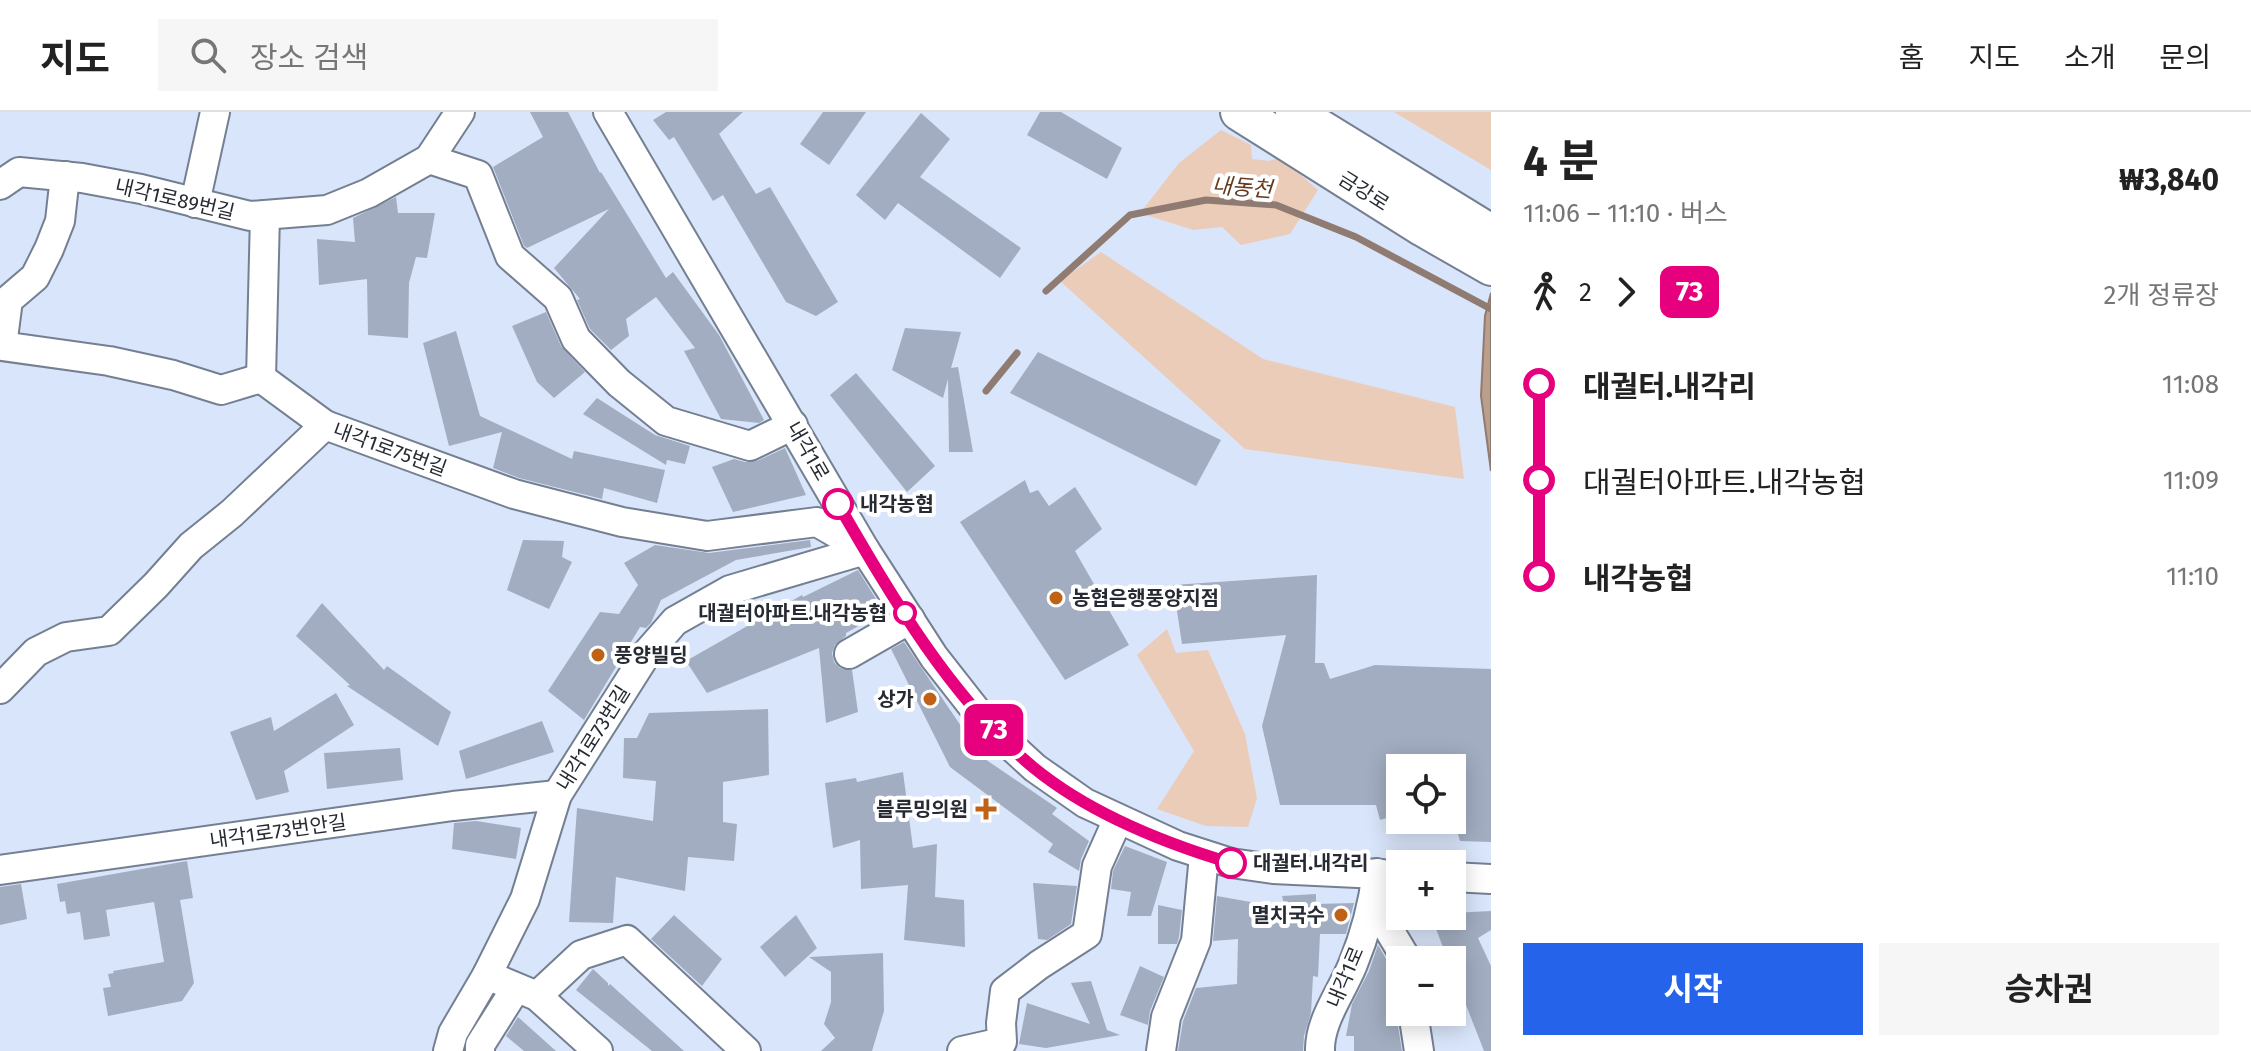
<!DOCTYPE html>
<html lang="ko">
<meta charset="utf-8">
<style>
body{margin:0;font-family:"Fira Sans","Noto Sans KR",sans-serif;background:#f6f6f6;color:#222;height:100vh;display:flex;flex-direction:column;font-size:30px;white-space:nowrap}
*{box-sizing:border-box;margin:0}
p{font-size:26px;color:#767676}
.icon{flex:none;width:44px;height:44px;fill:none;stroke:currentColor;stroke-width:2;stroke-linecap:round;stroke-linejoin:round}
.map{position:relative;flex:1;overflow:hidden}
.details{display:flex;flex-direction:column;background:#fff;width:760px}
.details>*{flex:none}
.badge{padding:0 16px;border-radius:12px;font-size:28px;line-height:52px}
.tools{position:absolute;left:1386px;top:642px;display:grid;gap:16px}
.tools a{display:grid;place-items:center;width:80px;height:80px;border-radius:0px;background:#fff;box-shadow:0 4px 20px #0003;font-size:40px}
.map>.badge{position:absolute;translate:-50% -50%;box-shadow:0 0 0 4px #fff}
.legs{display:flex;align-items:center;gap:12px;height:88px;padding:0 32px;font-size:26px}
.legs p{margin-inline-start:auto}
.summary{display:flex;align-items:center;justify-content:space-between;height:136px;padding:0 32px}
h1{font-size:44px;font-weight:700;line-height:60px}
.action{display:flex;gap:16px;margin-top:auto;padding:16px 32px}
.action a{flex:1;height:92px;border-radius:0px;background:#2563eb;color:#fff;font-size:32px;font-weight:700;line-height:92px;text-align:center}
.action a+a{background:#f6f6f6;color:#222}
ul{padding:0 32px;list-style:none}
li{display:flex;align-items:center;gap:28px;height:96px;font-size:30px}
li i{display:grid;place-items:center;width:12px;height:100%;margin:0 10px;background:currentColor}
li i::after{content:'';width:20px;height:20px;margin:-10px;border:6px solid;border-radius:50%;background:#fff}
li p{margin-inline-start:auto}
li:first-child i{background:linear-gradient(#0000 50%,currentColor 0)}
li:last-child i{background:linear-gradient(currentColor 50%,#0000 0)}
header{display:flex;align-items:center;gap:48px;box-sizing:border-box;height:112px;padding:0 40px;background:#fff;border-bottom:2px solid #e0e0e0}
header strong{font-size:38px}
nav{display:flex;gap:44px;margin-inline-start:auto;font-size:28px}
.search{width:560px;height:72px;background:#f6f6f6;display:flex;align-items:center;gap:20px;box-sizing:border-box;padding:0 28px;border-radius:0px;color:#767676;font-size:30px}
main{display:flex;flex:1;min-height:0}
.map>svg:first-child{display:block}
.green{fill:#ebccb9}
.water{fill:#bc9e8c;stroke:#8f7b71;stroke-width:2}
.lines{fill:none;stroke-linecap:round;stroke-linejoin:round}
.stream{stroke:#8f7b71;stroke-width:7}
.building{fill:#a2adc1}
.minor-casing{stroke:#748092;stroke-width:32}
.major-casing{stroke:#748092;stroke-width:40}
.minor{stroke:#fff;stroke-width:28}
.major{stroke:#fff;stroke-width:36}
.line-1-casing{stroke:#fff;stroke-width:18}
.line-1{stroke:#e6007e;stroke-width:12}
.stop-1-dot{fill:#fff;stroke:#e6007e;stroke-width:4}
.poi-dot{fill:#bf6215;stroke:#fff;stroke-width:3}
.labels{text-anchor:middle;stroke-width:8;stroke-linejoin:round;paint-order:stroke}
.street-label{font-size:20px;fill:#262a32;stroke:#fff}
.stop-label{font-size:20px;font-weight:bold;fill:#262a32;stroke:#fff;text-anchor:start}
.poi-label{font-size:20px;font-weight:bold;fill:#262a32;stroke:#fff;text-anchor:end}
.water-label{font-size:22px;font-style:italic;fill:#653a1e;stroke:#fff}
</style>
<header>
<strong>지도</strong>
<div class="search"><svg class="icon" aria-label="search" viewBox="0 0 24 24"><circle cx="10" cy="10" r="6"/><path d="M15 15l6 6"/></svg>장소 검색</div>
<nav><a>홈</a><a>지도</a><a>소개</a><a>문의</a></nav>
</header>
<main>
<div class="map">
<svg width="1491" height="939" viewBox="0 0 1491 939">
<rect width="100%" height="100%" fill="#d9e5fa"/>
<g class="green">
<polygon points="1394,0 1491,0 1491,58"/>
<polygon points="1221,18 1251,33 1252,47 1269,49 1280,45 1318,78 1290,122 1241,133 1222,115 1193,118 1140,101 1179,51"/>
<polygon points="1101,140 1263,247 1455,295 1464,367 1245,337 1060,169"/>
<polygon points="1167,517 1176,541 1208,538 1245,622 1257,686 1248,715 1206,714 1157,697 1194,639 1137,543"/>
</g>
<polygon class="water" points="1491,181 1491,359 1481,284 1485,204"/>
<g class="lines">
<g class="stream">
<polyline points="1046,179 1130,103 1206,88 1276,93 1356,125 1491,197"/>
<polyline points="986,279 1017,241"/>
</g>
</g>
<g class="building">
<polygon points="530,0 568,0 600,61 601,60 666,166 673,160 719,223 764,308 759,311 721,307 684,239 695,236 656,185 626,207 629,224 611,238 590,217 577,188 580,187 554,156 609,97 527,136 524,134 493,55 543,25"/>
<polygon points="666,0 743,0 719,22 756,82 770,75 838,190 816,204 786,190 723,83 713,89 674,25 669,28 653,8"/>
<polygon points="823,0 866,0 829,53 800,32"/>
<polygon points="1040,0 1061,0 1122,36 1107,67 1027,23"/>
<polygon points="921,1 950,27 920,65 1021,136 1000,166 898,91 885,108 856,83"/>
<polygon points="396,85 398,101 435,101 427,146 416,145 409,171 408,226 368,223 367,167 319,173 317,127 355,130 353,106"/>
<polygon points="546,200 561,234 585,260 554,286 537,270 512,214"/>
<polygon points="905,216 961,220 951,256 958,255 973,340 949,340 948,267 943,286 892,258"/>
<polygon points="456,219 480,304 572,347 574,339 665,358 657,391 604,376 602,387 519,366 493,356 502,320 449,334 423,231"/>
<polygon points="1038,240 1221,328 1196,374 1010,281"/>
<polygon points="856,261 935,354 907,380 830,283"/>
<polygon points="597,286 655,323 690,334 685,352 667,348 666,353 583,302"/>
<polygon points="785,336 806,383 733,400 712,355 734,347 745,350 757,349"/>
<polygon points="1025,368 1030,381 1038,378 1049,394 1075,375 1102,417 1075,439 1129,533 1065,568 960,410"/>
<polygon points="523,428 564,429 562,445 572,450 549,497 507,478"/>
<polygon points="810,428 811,435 736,448 661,488 651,511 646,516 640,515 584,608 548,579 600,500 619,502 638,473 624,451 655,433 709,441"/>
<polygon points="858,458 884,500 846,521 846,524 835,533 832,541 834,550 840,556 852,558 858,600 826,611 819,536 707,581 686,549 802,483 803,485"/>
<polygon points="1317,463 1315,551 1324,551 1330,567 1375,553 1491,557 1491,730 1460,729 1452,703 1452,656 1400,656 1400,702 1380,708 1376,693 1280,693 1262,614 1286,523 1182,532 1173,473"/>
<polygon points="322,491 384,558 387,554 451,600 438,634 347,574 350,573 296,524"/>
<polygon points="904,530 982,645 1057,696 1052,702 1089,729 1081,747 1079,759 1048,740 1053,732 950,655 891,537"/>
<polygon points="336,581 354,613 284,659 289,680 256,688 230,620 271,605 274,619"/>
<polygon points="768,597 769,663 723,670 723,710 737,712 734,749 688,745 685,779 616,765 613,811 569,810 577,696 653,709 656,669 623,666 624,626 637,626 649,601"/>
<polygon points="542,609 554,640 466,667 459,639"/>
<polygon points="400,636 403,668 327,677 324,641"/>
<polygon points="903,660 913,736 937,732 935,785 964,788 965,835 904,828 908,773 861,777 860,728 833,736 825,671 856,666 857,670"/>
<polygon points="476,709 521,716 516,747 452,737 454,711"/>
<polygon points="1125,734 1167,750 1151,804 1127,804 1131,780 1111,777 1113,759"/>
<polygon points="187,749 193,786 180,788 194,871 182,889 108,904 103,876 111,875 108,862 114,861 113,859 164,850 154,790 106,798 110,824 84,828 80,800 67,802 65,789 60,790 57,772"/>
<polygon points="1033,771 1077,774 1071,812 1047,828 1038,827"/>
<polygon points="21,772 27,807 0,813 0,775"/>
<polygon points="1316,782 1316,792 1354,791 1346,822 1320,822 1318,865 1313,864 1311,901 1304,924 1303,939 1178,939 1183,909 1196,876 1237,872 1238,827 1213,829 1217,784 1285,796 1282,784"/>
<polygon points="1158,793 1182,798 1179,825 1177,832 1158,832"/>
<polygon points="1491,799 1491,818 1478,826 1491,854 1491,939 1484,939 1452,857 1452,848 1448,848 1431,804 1452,804 1452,801"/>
<polygon points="674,803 722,847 702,874 651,827"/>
<polygon points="796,803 817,836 785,865 760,835"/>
<polygon points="1378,833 1392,857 1400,863 1400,890 1396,902 1402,939 1354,939 1354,924 1346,924 1352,892 1369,859"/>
<polygon points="883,841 884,899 872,939 821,939 835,926 824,912 831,890 831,860 809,845"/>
<polygon points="1140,854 1164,865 1150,899 1148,913 1120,903"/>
<polygon points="593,857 608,871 608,874 610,872 684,939 652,939 576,878"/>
<polygon points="1091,869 1107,918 1120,923 1046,936 1019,932 1027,891 1090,912 1071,871"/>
<polygon points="518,905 556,939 524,939 506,924"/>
</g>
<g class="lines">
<g class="minor-casing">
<g id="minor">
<polyline points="608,0 865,438 934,545 985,610 1035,656 1085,691 1178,734 1231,751 1273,757 1400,763"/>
<polyline points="429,47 478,63 510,144 558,186 576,227 619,271 666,309 750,334 793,313"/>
<polyline points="65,64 60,109 49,137 35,165 8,188 2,234 109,249 173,263 221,278 261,266"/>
<polyline points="0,73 19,60 82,66 141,77 250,104 327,98 369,81 429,47 460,0"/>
<polyline points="195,91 215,0"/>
<polyline points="265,103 261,266 325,313"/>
<polyline points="849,542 910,507"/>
<polyline points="0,577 36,540 66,525 109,519 156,473 191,434 232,401 325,313 514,382 622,410 707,424 817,410 864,437"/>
<polyline points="0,758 453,694 557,683"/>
<polyline points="1452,765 1491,767"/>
<polyline points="1373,791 1407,848"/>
<polyline points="487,863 537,884 598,939"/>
<polyline points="537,884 581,843 627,828 746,939"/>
<polyline points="1413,900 1419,939"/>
<polyline points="448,939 453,921 487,863 525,787 557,683 647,541 675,509 730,478 865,438"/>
<polyline points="480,939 480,933 516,876"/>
<polyline points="962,939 1002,930 1001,911 1005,879 1039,853 1087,822 1097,754 1118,707"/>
<polyline points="1161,939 1166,905 1196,829 1204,743"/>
<path d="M1320 939C1319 909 1342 880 1353 852 1365 823 1373 792 1377 761"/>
</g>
</g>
<g class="major-casing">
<g id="major">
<polyline points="1239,0 1423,116 1491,155"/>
<polyline points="1294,0 1491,121"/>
</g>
</g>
<use href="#minor" class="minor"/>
<use href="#major" class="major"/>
</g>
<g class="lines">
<g class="line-1-casing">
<path id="line-1" d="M838 392C892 485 951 587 1034 656 1088 700 1164 731 1231 751"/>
</g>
<use href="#line-1" class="line-1"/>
</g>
<g class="stop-1-dot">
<circle cx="838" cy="392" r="14"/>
<circle cx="905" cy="501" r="10"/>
<circle cx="1231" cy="751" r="14"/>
</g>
<g class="poi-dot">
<circle cx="1056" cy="486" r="8"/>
<circle cx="598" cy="543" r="8"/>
<circle cx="930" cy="587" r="8"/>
<path d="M982 685h8v8h8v8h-8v8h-8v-8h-8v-8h8z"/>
<circle cx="1341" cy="803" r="8"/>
</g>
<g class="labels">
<g class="street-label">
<text transform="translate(1364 79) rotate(32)" y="7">금강로</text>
<text transform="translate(175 87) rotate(13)" y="7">내각1로89번길</text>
<text transform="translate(390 337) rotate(20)" y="7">내각1로75번길</text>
<text transform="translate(808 339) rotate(60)" y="7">내각1로</text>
<text transform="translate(593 626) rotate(-58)" y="7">내각1로73번길</text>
<text transform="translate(278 719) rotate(-8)" y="7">내각1로73번안길</text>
<text transform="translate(1345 865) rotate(-67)" y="7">내각1로</text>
</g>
<g class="stop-label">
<text x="860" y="399">내각농협</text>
<text x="887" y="508" text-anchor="end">대궐터아파트.내각농협</text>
<text x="1253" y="758">대궐터.내각리</text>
</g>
<g class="poi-label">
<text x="1072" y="493" text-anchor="start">농협은행풍양지점</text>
<text x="614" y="550" text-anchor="start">풍양빌딩</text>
<text x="914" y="594">상가</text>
<text x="968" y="704">블루밍의원</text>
<text x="1325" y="810">멸치국수</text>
</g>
<g class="water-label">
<text transform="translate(1242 75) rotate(4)" y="8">내동천</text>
</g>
</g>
</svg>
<div class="tools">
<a><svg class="icon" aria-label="locate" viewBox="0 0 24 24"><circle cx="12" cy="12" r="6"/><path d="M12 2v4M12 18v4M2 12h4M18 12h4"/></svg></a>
<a>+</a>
<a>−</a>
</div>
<b class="badge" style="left:994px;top:618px;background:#e6007e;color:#fff">73</b>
</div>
<section class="details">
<div class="summary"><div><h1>4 분</h1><p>11:06 – 11:10 · 버스</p></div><b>₩3,840</b></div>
<div class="legs"><svg class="icon" aria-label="walk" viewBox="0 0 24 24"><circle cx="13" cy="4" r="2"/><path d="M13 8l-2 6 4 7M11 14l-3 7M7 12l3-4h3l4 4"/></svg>2<svg class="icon" aria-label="forward" viewBox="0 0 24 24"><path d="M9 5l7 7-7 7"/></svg><b class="badge" style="background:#e6007e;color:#fff">73</b><p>2개 정류장</p></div>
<ul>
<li><i style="color:#e6007e"></i><b>대궐터.내각리</b><p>11:08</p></li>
<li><i style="color:#e6007e"></i><span>대궐터아파트.내각농협</span><p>11:09</p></li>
<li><i style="color:#e6007e"></i><b>내각농협</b><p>11:10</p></li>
</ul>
<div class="action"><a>시작</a><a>승차권</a></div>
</section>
</main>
